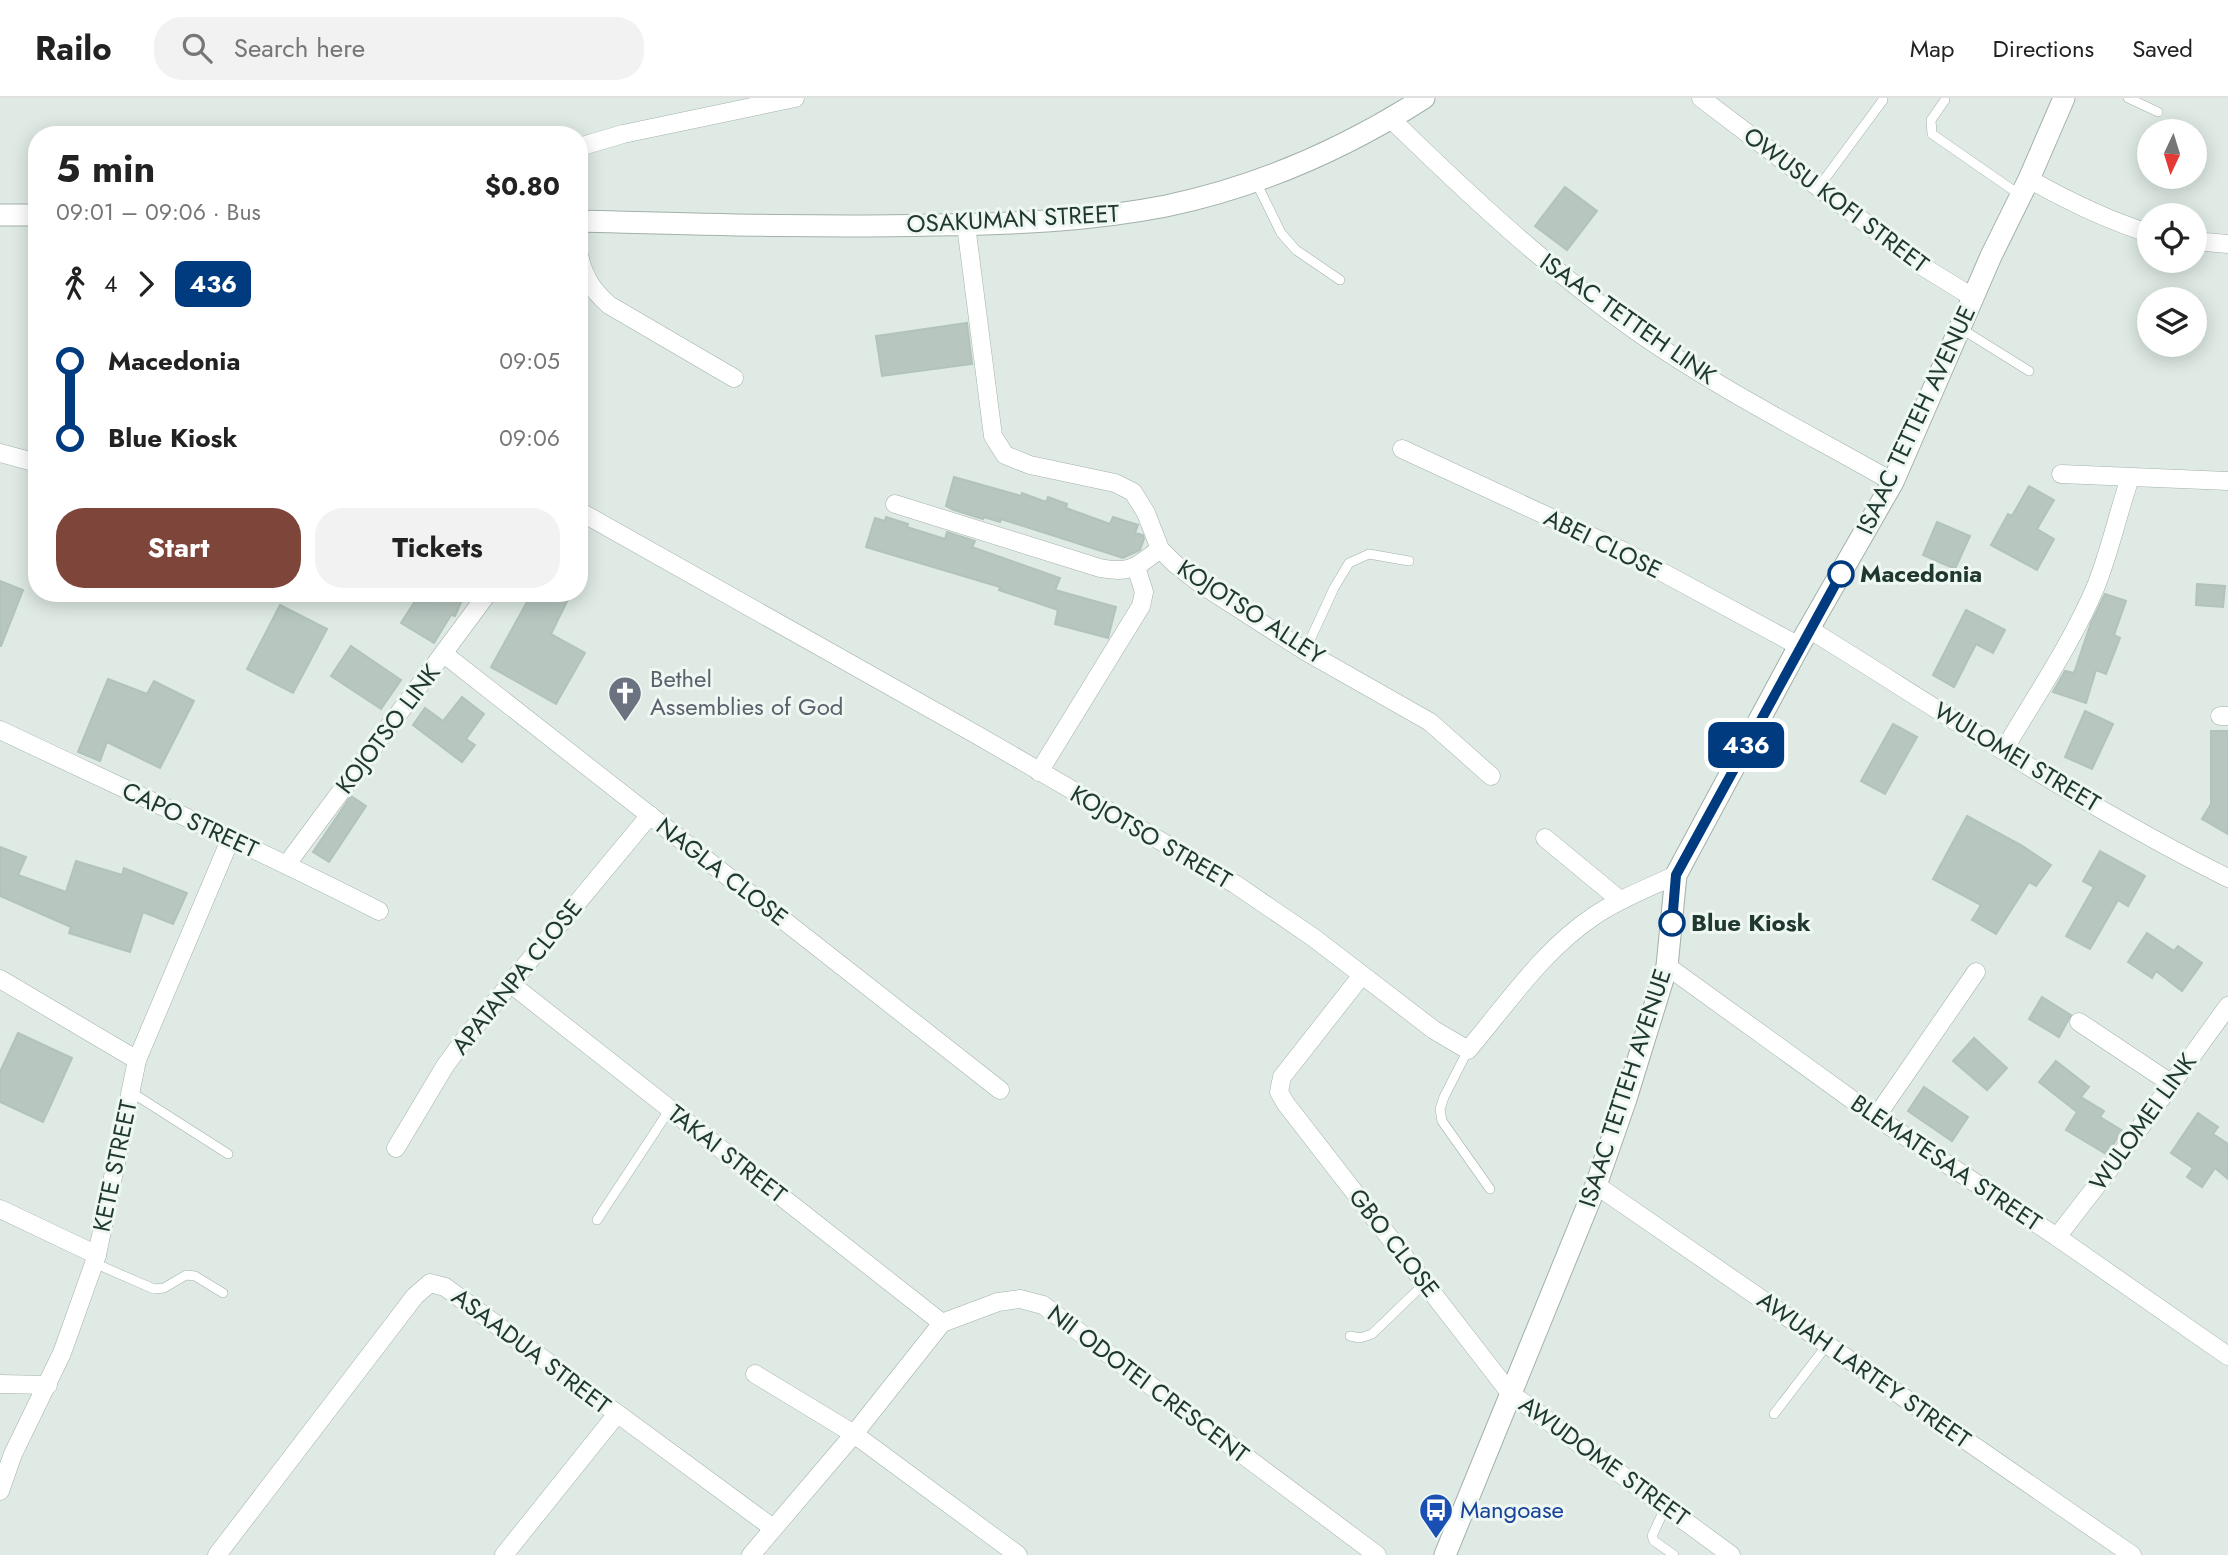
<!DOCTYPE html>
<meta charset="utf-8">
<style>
body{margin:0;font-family:Jost,sans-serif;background:#f2f2f2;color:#222;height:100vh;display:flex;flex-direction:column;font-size:26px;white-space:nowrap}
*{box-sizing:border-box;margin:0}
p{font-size:23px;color:#767676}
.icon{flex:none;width:38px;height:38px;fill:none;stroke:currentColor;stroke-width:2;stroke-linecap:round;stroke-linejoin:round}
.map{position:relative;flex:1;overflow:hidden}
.panel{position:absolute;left:28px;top:28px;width:560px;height:476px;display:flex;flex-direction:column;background:#fff;border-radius:28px;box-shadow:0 4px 18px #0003}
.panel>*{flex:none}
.badge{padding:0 14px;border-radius:10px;font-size:24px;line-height:46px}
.needle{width:46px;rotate:184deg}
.controls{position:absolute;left:2137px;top:21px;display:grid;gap:14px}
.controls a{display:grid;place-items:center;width:70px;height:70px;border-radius:50%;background:#fff;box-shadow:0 4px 18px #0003;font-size:35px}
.map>.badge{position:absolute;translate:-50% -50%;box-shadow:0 0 0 4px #fff}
.legs{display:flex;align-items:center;gap:10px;height:77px;padding:0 28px;font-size:23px}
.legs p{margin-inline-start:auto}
.summary{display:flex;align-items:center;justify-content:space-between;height:119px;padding:0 28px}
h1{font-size:38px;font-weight:700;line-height:52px}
.button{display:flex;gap:14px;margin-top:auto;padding:14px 28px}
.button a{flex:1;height:80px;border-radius:28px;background:#7e453a;color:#fff;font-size:28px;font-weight:700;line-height:80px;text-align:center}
.button a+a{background:#f2f2f2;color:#222}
ul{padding:0 28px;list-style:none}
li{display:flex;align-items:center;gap:24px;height:77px;font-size:26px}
li i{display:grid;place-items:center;width:10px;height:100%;margin:0 9px;background:currentColor}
li i::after{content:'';width:18px;height:18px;margin:-9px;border:5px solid;border-radius:50%;background:#fff}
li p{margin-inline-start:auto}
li:first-child i{background:linear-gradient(#0000 50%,currentColor 0)}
li:last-child i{background:linear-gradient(currentColor 50%,#0000 0)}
header{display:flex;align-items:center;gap:42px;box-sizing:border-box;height:98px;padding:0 35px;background:#fff;border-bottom:2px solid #e0e0e0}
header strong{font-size:33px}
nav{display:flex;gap:38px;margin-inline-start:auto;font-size:24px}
.search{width:490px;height:63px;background:#f2f2f2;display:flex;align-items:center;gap:18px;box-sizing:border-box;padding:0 24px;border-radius:28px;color:#767676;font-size:26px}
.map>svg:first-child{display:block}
.building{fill:#b7c7c0;stroke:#b1c3ba;stroke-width:2}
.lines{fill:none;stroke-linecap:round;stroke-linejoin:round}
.service-casing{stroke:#a2b1aa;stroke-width:10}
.minor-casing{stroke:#a2b1aa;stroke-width:19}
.tertiary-casing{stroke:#a2b1aa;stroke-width:23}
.service{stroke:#fff;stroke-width:9}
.minor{stroke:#fff;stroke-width:18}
.tertiary{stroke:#fff;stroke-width:21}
.line-1-casing{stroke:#fff;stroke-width:16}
.line-1{stroke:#003b80;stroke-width:10}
.stop-1-dot{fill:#fff;stroke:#003b80;stroke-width:3.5}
.labels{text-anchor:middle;stroke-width:6;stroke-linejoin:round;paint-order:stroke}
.street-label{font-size:24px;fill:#203930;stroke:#eff7f2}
.stop-label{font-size:24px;font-weight:bold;fill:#203930;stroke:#eff7f2;text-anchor:start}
.worship-label{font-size:24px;fill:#5b616d;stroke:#eff7f2;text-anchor:start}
.transit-label{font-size:24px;fill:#164399;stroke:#eff7f2;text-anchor:start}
</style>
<header>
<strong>Railo</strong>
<div class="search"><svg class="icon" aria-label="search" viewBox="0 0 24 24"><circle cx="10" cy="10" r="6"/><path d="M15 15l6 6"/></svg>Search here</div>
<nav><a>Map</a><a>Directions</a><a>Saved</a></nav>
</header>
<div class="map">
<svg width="2228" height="1457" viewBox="0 0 2228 1457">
<rect width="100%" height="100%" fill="#dfeae4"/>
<g class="building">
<polygon points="1565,89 1597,113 1567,152 1535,128"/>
<polygon points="967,225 972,266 882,278 876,238"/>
<polygon points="954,379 1021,398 1022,395 1046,404 1048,399 1067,406 1066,410 1110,426 1113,419 1138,427 1135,435 1143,437 1144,441 1140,452 1123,460 1001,421 1000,424 984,419 983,421 954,412 946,408"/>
<polygon points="2029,388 2054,402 2037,431 2054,441 2037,472 1991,447 2008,416 2012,418"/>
<polygon points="886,419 908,426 907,429 945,441 947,434 975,443 972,449 1060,480 1055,492 1116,509 1108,540 1055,526 1058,512 999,492 1000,489 866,449 875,420 885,423"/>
<polygon points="1937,424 1970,438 1955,471 1923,457"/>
<polygon points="0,483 23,492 1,548 0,548"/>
<polygon points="2197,486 2225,488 2223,509 2196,507"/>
<polygon points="429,495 465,495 455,518 451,517 434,545 401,525 417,500 425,505"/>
<polygon points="532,495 571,495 551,536 585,555 556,606 491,569"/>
<polygon points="2105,496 2126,503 2114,537 2120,540 2106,576 2096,572 2086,605 2053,594 2065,573 2074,575 2091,525"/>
<polygon points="280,507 327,531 293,595 247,571"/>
<polygon points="1966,512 2005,532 1993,555 1976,546 1954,589 1933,577"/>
<polygon points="351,548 401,582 381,611 331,578"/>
<polygon points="108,581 147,596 154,583 194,603 160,670 107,644 100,663 78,654"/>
<polygon points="462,599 484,616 466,641 475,647 462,664 413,627 425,610 443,623"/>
<polygon points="2085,613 2113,626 2092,671 2065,659"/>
<polygon points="1893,626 1917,639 1885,696 1861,683"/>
<polygon points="2211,633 2228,633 2228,736 2202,721 2211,706"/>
<polygon points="351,698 366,708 329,764 313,754"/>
<polygon points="1967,718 2021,747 2051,767 2036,788 2029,784 1996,836 1972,822 1981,807 1933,781"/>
<polygon points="0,749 26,759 18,777 66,794 76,763 122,777 124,770 187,795 173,826 143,814 130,854 69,835 71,829 0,798"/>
<polygon points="2100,753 2145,778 2128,808 2118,802 2090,851 2066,838 2094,789 2083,783"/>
<polygon points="2147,835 2174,853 2178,848 2202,865 2182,893 2156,873 2152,880 2128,864"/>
<polygon points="2042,899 2071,917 2059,939 2029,921"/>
<polygon points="18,935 72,960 43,1024 0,1004 0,974"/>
<polygon points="1974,940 2007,970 1987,992 1953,963"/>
<polygon points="2056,963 2089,989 2081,999 2104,1013 2100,1019 2123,1033 2106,1056 2066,1032 2077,1014 2039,984"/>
<polygon points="1924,989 1968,1019 1952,1043 1908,1013"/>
<polygon points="2198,1015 2218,1029 2213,1036 2228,1046 2228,1081 2215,1070 2202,1089 2187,1079 2193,1070 2171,1055"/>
</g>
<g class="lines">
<g class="service-casing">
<g id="service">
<polyline points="2128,0 2158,14"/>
<polyline points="1945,2 1931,22 1932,36 2020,97"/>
<polyline points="1256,84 1281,135 1296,152 1340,182"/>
<polyline points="1818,90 1883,2"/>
<polyline points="1960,230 2029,273"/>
<polyline points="1305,553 1334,490 1349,465 1369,456 1409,463"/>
<polyline points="1468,952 1444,999 1440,1011 1442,1023 1490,1091"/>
<polyline points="131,994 228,1056"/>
<polyline points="597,1122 670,1011"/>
<polyline points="94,1165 154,1191 164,1190 186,1177 195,1178 223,1195"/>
<polyline points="1350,1238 1360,1240 1372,1236 1425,1185"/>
<polyline points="1774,1316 1827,1247"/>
<polyline points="1666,1408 1652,1438 1654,1443 1674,1457"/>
</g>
</g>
<g class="minor-casing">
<g id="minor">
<polyline points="1701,0 1922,168 1974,200"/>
<path d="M1391 21C1470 98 1546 169 1636 233 1717 290 1807 335 1893 384"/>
<polyline points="579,49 623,36 795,0"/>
<path d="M2029 81C2068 103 2106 122 2149 135"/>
<polyline points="966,127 993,338 1005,357 1030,367 1115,385 1133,394 1146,415 1160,451 1174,465 1202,487 1305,553 1430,624 1491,678"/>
<polyline points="2194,143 2228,146"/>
<path d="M579 157C584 179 592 192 609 207L734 280"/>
<polyline points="1402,351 1623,453 1799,548"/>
<polyline points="0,355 37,365"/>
<polyline points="2061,376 2228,383"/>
<path d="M895 406 1100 470C1131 476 1136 469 1160 451"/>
<path d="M579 413 977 637 1235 786 1314 840 1434 932 1468 952C1507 906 1543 852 1594 818 1619 801 1648 790 1676 777"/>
<path d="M1809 531C1946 616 2085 709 2228 780"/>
<polyline points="444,556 1000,992"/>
<polyline points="2220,618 2228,618"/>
<path d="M0 632C126 692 254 749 379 813"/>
<path d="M2004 652C2035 599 2072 545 2096 488 2110 453 2118 415 2130 380"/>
<polyline points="1039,674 1141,508 1144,494 1136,469"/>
<polyline points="1545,740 1620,802"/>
<polyline points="287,766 488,495"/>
<polyline points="1667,868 1876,1019 2057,1139 2228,1258"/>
<polyline points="1362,877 1282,979 1279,994 1286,1006 1510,1295 1731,1457"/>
<polyline points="0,881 137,962"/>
<polyline points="511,886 942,1225"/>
<polyline points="2079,924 2172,986"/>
<polyline points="1876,1019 1976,874"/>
<polyline points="396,1050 445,968 467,938 650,717"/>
<polyline points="1596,1087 2132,1457"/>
<polyline points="0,1111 97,1157"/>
<polyline points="2057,1139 2121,1056 2228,908"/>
<polyline points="755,1276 854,1336 1018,1457"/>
<polyline points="0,1286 48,1287"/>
<polyline points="0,1393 13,1356 62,1255 97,1157 137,962 230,742"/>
<polyline points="217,1457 415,1198 430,1185 445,1189 773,1430"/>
<polyline points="504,1457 617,1316"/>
<polyline points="751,1457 854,1336 942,1225 998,1204 1020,1201 1043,1207 1377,1457"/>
</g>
</g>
<g class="tertiary-casing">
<g id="tertiary">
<polyline points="0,117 37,117"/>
<path d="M579 123C698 126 816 130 934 127 1012 126 1090 123 1166 108 1257 89 1346 50 1424 0"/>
<polyline points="1445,1457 1596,1087 1626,1001 1667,868 1676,777 1799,548 1893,384 1991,158 2029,81 2064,0"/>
</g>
</g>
<use href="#service" class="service"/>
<use href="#minor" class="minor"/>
<use href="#tertiary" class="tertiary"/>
</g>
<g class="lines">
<g class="line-1-casing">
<polyline id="line-1" points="1672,825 1676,777 1841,476"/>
</g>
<use href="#line-1" class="line-1"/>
</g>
<defs>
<g id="church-pin" transform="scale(1.75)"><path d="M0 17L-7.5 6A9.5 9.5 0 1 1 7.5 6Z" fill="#6b7280" stroke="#eff7f2"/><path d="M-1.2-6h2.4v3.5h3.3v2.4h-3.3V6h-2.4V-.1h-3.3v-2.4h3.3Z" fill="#fff"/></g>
<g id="bus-pin" transform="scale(1.75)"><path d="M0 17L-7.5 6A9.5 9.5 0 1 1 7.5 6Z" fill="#1a4fb4" stroke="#eff7f2"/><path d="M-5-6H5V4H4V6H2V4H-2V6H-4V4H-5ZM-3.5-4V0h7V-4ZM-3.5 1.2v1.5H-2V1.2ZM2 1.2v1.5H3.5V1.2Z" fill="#fff"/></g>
</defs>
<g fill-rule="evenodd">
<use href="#church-pin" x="625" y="595"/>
<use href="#bus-pin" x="1436" y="1412"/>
</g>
<g class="stop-1-dot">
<circle cx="1841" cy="476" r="12"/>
<circle cx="1672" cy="825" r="12"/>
</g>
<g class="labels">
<g class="street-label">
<text transform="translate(1836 102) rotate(37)" y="8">OWUSU KOFI STREET</text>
<text transform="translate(1013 121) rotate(-3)" y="8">OSAKUMAN STREET</text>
<text transform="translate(1628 221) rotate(35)" y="8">ISAAC TETTEH LINK</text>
<text transform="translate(1916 322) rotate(-65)" y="8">ISAAC TETTEH AVENUE</text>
<text transform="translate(1603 446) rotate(26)" y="8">ABEI CLOSE</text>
<text transform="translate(1251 514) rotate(33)" y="8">KOJOTSO ALLEY</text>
<text transform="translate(388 631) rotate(-53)" y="8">KOJOTSO LINK</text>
<text transform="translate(2017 659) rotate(31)" y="8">WULOMEI STREET</text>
<text transform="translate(190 722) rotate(25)" y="8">CAPO STREET</text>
<text transform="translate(1151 739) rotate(30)" y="8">KOJOTSO STREET</text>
<text transform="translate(722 774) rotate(38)" y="8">NAGLA CLOSE</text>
<text transform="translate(517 879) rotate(-51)" y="8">APATANPA CLOSE</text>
<text transform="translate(1625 990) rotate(-72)" y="8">ISAAC TETTEH AVENUE</text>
<text transform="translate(2143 1024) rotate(-54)" y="8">WULOMEI LINK</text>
<text transform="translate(727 1056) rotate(38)" y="8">TAKAI STREET</text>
<text transform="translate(1946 1065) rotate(34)" y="8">BLEMATESAA STREET</text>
<text transform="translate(115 1068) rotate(-78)" y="8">KETE STREET</text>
<text transform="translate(1394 1145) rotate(52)" y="8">GBO CLOSE</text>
<text transform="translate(531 1253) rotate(37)" y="8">ASAADUA STREET</text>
<text transform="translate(1864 1272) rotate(35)" y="8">AWUAH LARTEY STREET</text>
<text transform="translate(1148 1286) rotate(37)" y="8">NII ODOTEI CRESCENT</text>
<text transform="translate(1604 1363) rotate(36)" y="8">AWUDOME STREET</text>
</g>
<g class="stop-label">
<text x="1860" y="484">Macedonia</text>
<text x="1691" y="833">Blue Kiosk</text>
</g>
<g class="worship-label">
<text x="650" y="589">Bethel<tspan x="650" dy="28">Assemblies of God</tspan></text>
</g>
<g class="transit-label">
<text x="1460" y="1420">Mangoase</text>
</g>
</g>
</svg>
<div class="controls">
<a><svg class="needle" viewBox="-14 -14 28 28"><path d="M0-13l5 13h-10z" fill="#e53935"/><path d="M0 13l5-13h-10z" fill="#767676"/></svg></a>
<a><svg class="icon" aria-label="locate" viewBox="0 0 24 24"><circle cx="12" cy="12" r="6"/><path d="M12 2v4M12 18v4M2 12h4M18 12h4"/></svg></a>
<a><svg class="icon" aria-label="layers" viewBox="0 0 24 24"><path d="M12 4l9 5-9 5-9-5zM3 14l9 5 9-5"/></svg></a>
</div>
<b class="badge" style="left:1746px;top:647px;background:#003b80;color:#fff">436</b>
<section class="panel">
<div class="summary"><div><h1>5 min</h1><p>09:01 – 09:06 · Bus</p></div><b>$0.80</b></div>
<div class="legs"><svg class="icon" aria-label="walk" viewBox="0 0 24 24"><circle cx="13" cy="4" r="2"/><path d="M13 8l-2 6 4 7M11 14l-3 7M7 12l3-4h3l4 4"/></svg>4<svg class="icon" aria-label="forward" viewBox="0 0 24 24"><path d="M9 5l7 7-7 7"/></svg><b class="badge" style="background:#003b80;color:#fff">436</b></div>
<ul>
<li><i style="color:#003b80"></i><b>Macedonia</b><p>09:05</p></li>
<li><i style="color:#003b80"></i><b>Blue Kiosk</b><p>09:06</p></li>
</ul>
<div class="button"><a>Start</a><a>Tickets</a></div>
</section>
</div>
